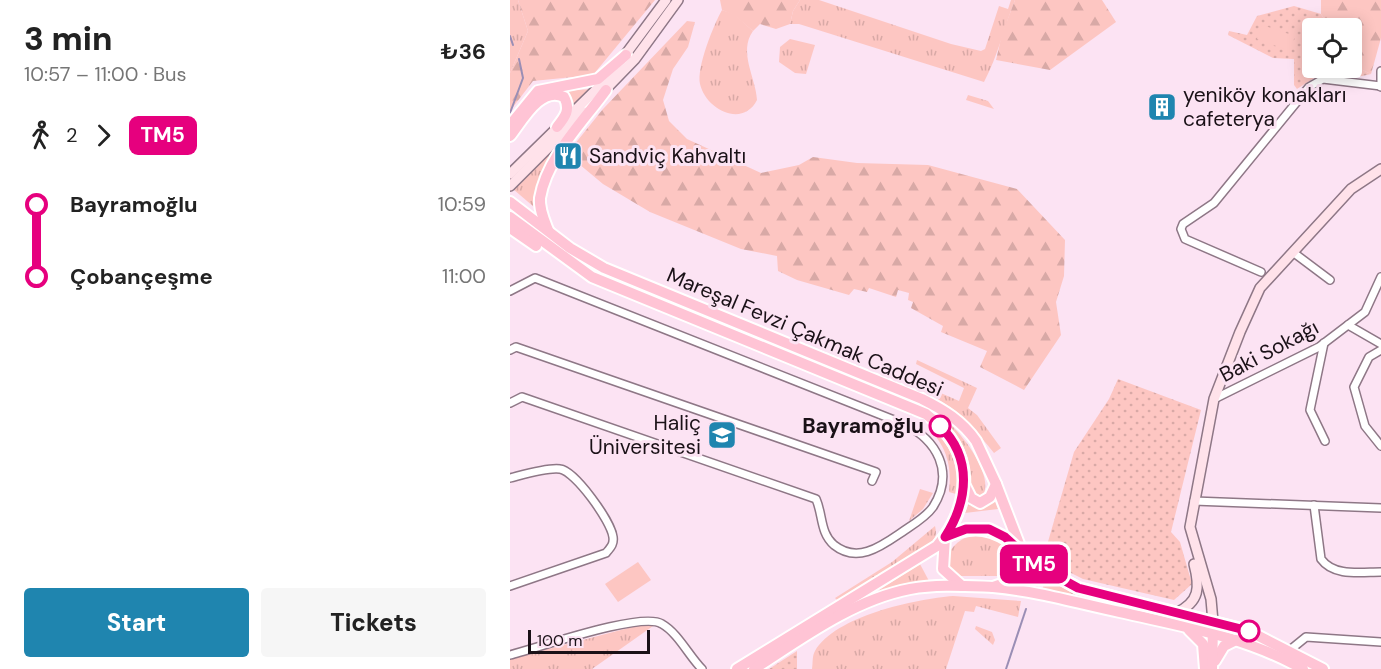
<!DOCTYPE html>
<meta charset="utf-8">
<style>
body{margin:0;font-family:"DM Sans",sans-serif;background:#f6f6f6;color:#222;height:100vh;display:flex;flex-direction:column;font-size:22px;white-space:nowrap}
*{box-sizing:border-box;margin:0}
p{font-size:20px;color:#767676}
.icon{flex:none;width:33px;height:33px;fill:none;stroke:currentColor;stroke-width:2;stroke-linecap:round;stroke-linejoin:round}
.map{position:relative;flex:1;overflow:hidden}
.drawer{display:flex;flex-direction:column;background:#fff;width:510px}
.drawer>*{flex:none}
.badge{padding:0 12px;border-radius:9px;font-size:21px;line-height:39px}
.controls{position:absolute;left:792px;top:18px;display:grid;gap:12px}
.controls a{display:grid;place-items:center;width:60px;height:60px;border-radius:6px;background:#fff;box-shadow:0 3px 15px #0003;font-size:30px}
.scale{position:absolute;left:18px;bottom:15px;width:122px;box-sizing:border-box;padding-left:6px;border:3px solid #1a1117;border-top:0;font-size:16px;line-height:21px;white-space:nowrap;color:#1a1117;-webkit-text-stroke:4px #fce3f3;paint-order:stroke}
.map>.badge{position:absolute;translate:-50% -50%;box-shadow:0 0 0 3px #fff}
.legs{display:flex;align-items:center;gap:9px;height:66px;padding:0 24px;font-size:20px}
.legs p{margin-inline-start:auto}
.summary{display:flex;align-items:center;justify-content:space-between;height:102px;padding:0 24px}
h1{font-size:33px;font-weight:800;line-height:45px}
.cta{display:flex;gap:12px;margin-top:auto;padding:12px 24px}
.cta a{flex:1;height:69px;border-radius:6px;background:#1f85af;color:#fff;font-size:24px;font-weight:800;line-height:69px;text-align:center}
.cta a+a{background:#f6f6f6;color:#222}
ul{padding:0 24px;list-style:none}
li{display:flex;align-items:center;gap:21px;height:72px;font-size:22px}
li i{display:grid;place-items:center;width:9px;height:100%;margin:0 8px;background:currentColor}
li i::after{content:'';width:15px;height:15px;margin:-8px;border:4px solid;border-radius:50%;background:#fff}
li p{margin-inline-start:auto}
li:first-child i{background:linear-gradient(#0000 50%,currentColor 0)}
li:last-child i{background:linear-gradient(currentColor 50%,#0000 0)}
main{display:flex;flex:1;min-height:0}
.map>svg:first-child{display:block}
.grass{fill:url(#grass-tufts)}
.forest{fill:url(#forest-firs)}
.park{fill:url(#park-dots)}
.garden{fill:#fdc6c2}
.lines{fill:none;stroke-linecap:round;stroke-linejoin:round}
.stream{stroke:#9a8eb5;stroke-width:2}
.street-casing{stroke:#8e7786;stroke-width:10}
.secondary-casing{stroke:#8e7786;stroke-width:12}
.primary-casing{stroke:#fff;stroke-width:14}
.street{stroke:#fff;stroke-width:7}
.secondary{stroke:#ffe2ea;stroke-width:9}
.primary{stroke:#ffc4d5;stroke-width:10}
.line-1-casing{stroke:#fff;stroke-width:14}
.line-1{stroke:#e6007e;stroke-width:9}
.stop-1-dot{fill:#fff;stroke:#e6007e;stroke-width:3}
.labels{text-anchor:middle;stroke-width:6;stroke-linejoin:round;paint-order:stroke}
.poi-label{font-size:21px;fill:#1a1117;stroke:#fce3f3;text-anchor:start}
.street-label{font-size:21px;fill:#1a1117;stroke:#fce3f3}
.stop-label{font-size:21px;font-weight:bold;fill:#1a1117;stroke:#fce3f3;text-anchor:end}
</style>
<main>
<section class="drawer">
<div class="summary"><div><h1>3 min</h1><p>10:57 – 11:00 · Bus</p></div><b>₺36</b></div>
<div class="legs"><svg class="icon" aria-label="walk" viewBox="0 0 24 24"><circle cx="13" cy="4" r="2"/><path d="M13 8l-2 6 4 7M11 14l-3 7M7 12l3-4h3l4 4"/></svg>2<svg class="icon" aria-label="forward" viewBox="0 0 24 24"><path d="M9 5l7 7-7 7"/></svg><b class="badge" style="background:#e6007e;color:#fff">TM5</b></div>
<ul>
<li><i style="color:#e6007e"></i><b>Bayramoğlu</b><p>10:59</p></li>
<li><i style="color:#e6007e"></i><b>Çobançeşme</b><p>11:00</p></li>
</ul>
<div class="cta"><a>Start</a><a>Tickets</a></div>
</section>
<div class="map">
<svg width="871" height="669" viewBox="0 0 871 669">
<defs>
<pattern id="grass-tufts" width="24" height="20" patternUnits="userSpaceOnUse" patternTransform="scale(1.5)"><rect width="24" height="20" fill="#fdc6c2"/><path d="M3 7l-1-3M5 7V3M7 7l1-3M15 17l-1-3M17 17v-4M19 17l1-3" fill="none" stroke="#d8a9a6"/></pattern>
<pattern id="forest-firs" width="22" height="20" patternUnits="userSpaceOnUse" patternTransform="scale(1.5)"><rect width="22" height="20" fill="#fdc6c2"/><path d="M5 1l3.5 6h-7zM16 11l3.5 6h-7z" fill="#d8a9a6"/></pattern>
<pattern id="park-dots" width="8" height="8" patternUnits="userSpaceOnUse" patternTransform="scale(1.5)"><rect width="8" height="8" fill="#fdc6c2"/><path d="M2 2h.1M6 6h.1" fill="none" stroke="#d8a9a6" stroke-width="1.8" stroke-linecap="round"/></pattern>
</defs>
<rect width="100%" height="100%" fill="#fce3f3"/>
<g class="grass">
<polygon points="0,0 8,0 18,31 0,73"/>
<path d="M290 0H309L441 44 471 51 475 49 489 6 498 9 501 0H505C494 27 488 56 474 82L289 24H280L283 11Z"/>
<path d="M212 10 224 14 243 31C228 52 246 78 247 100 233 128 196 110 190 84 186 68 204 24 212 10Z"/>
<polygon points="280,39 305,45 296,74 285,73 269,62 270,47"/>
<polygon points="81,89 65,105 52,91"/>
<polygon points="458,95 478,101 484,109 456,100"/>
<polygon points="64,127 26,204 24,207 3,189"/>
<path d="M407 360 467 388 458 408 467 415 491 448 484 453C452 413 443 405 396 383L399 379 449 401 454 388 406 364Z"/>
<path d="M441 425C455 438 484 477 473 495L467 496 460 484 457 462 452 449 439 427Z"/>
<path d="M419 429C443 434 448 470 450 490L446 494 439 492C442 467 437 447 419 429Z"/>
<polygon points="410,489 423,493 413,509 399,521"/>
<polygon points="484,499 488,509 455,513 458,504 471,509"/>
<path d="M425 526C426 531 427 535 424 539 412 559 350 589 329 602L325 598 382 562Z"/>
<path d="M466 534C482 537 505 542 504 563L496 576H450L440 572 436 558C442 545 452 537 466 534Z"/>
<polygon points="410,564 419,581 369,591 369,590"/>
<polygon points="519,567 531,575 527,589 508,585"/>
<polygon points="536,578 576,597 643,612 641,614 532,590"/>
<path d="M443 596 511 601 508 617 466 606 464 612 455 611 436 669H302C303 663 302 656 305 651 325 616 406 599 443 596Z"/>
<polygon points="130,625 143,626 82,669 0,669 0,659"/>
<polygon points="466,626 482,632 485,640 483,645 465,629"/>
</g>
<g class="forest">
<polygon points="8,0 145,0 83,75 23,81 0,111 0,73 18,31"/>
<polygon points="210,0 290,0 283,11 280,24 266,29 250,24 243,31 224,15 212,10"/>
<polygon points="505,0 592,0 606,22 540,70 486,60 492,34"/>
<polygon points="811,0 871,0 871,38 861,74 842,65 842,28 820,28 811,14"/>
<polygon points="177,21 185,22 178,47 163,69 153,100 159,121 177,139 251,173 289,165 303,157 347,163 418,165 507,189 555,240 554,276 546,302 551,335 514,390 470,367 477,351 431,332 433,326 401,308 403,302 398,300 399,293 388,290 386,297 359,288 357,292 344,289 339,295 287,280 268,271 267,256 231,249 140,212 93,184 69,164 64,145 93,109"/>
</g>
<g class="park">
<polygon points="784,6 811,14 820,28 802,28 802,68 842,68 842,65 861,74 852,76 815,71 787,89 784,85 784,59 763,58 718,35 719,31 737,35 747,16"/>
<polygon points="608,379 691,410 661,532 670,542 682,584 664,600 573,579 533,559 564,452 599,399"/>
<polygon points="287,651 287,669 259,669"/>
</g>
<g class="garden">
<polygon points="752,25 785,36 780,51 747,39"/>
<polygon points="128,562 141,580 108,602 95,584"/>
</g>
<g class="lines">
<g class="stream">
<polyline points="0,36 3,45"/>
<polyline points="0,113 13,78 9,59"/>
<polyline points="496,669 516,609"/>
</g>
<g class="street-casing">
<g id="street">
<polyline points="871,71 871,87"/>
<polyline points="784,253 820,280"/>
<polyline points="751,272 675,239 671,229 673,224 704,203 799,87 813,79 871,86"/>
<path d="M0 291 25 278 394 424C427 440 445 472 423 507 416 517 404 524 395 530 374 544 349 565 324 545 310 533 313 515 306 499L12 397 0 403"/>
<polyline points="838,325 871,344"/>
<polyline points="814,343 800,410 815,441"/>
<polyline points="0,350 6,347 366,472 362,481"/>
<polyline points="871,350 859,357 844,387 855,426 871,446"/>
<polyline points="704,399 809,347 855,312 871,277"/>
<path d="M0 478C12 475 38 467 50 469 65 471 101 521 103 537 104 544 101 547 96 553L0 586"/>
<polyline points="684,501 871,508"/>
<path d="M804 505 811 559C824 577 851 572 871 572"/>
<polyline points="780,650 796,637 871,642"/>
<path d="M0 655C28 648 132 611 152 624 168 633 179 656 192 669"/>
</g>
</g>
<g class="secondary-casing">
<g id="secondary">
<polyline points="92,93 125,59 168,0"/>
<polyline points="0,174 98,78 156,0"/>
<polyline points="0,186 74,112"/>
<path d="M666 613C690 602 690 587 684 564"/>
<polyline points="703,622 701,599 680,527 704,399 730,332 750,288 841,189 871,169"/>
</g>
</g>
<g class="primary-casing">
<g id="primary">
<polyline points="0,125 28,91 88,79 116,55"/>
<path d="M0 136C12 121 31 85 54 97 61 110 55 117 47 127"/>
<path d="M0 202 60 248 94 268 412 399C434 410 452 421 466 441L486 484 511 549 526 565 568 588 739 631 813 669"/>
<path d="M0 217 82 277 416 414C465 451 465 501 427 546L227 669"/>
<polyline points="0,228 26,246"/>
<path d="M38 230C34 220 29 209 30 198 37 157 73 122 96 90"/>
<polyline points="455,486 461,498 470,503 480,497 486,484"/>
<path d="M435 537C464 524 483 528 508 547"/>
<polyline points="435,537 433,569 452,586"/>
<path d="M483 587C526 591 568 603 610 612 675 627 734 636 793 669"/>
<polyline points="679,630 693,644 695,669"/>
<polyline points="705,661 714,646 728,639"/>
<path d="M244 669C292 638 343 600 400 589 427 584 456 586 483 587 503 581 512 571 511 549"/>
<polyline points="702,669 703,628"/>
</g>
</g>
<use href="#street" class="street"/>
<use href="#secondary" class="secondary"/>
<use href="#primary" class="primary"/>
</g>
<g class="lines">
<g class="line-1-casing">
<path id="line-1" d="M430 426C463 458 458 501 435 537L456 529H479L495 537 526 565 568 588 739 631"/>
</g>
<use href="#line-1" class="line-1"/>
</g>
<defs>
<g id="building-square" transform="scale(1.5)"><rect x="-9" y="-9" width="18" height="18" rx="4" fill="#1f85af" stroke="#fce3f3"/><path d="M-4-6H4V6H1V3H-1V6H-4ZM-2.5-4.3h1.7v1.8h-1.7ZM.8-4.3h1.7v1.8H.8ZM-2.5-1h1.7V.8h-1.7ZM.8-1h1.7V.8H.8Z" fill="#fff"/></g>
<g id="restaurant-square" transform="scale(1.5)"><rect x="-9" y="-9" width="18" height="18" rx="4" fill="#1f85af" stroke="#fce3f3"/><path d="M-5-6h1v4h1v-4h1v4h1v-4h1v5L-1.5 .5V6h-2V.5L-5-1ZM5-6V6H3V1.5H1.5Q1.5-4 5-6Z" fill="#fff"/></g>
<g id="university-square" transform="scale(1.5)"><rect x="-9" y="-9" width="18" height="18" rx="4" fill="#1f85af" stroke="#fce3f3"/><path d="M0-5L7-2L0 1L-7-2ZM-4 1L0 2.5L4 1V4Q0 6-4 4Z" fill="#fff"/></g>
</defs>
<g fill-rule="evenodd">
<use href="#building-square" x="652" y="107"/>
<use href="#restaurant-square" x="58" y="156"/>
<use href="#university-square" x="212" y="435"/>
</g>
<g class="stop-1-dot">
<circle cx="430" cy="426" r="10"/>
<circle cx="739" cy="631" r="10"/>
</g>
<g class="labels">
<g class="poi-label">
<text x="673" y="102">yeniköy konakları<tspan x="673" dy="24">cafeterya</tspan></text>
<text x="79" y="163">Sandviç Kahvaltı</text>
<text x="191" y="430" text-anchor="end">Haliç<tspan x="191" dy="24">Üniversitesi</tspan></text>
</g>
<g class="street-label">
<text transform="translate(295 332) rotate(23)" y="7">Mareşal Fevzi Çakmak Caddesi</text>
<text transform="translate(759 351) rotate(-28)" y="7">Baki Sokağı</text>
</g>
<g class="stop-label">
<text x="414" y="433">Bayramoğlu</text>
</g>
</g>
</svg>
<div class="controls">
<a><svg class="icon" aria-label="locate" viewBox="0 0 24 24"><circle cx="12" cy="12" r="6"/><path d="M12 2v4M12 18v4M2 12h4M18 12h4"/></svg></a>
</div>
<div class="scale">100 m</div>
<b class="badge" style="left:524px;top:564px;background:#e6007e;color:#fff">TM5</b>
</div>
</main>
